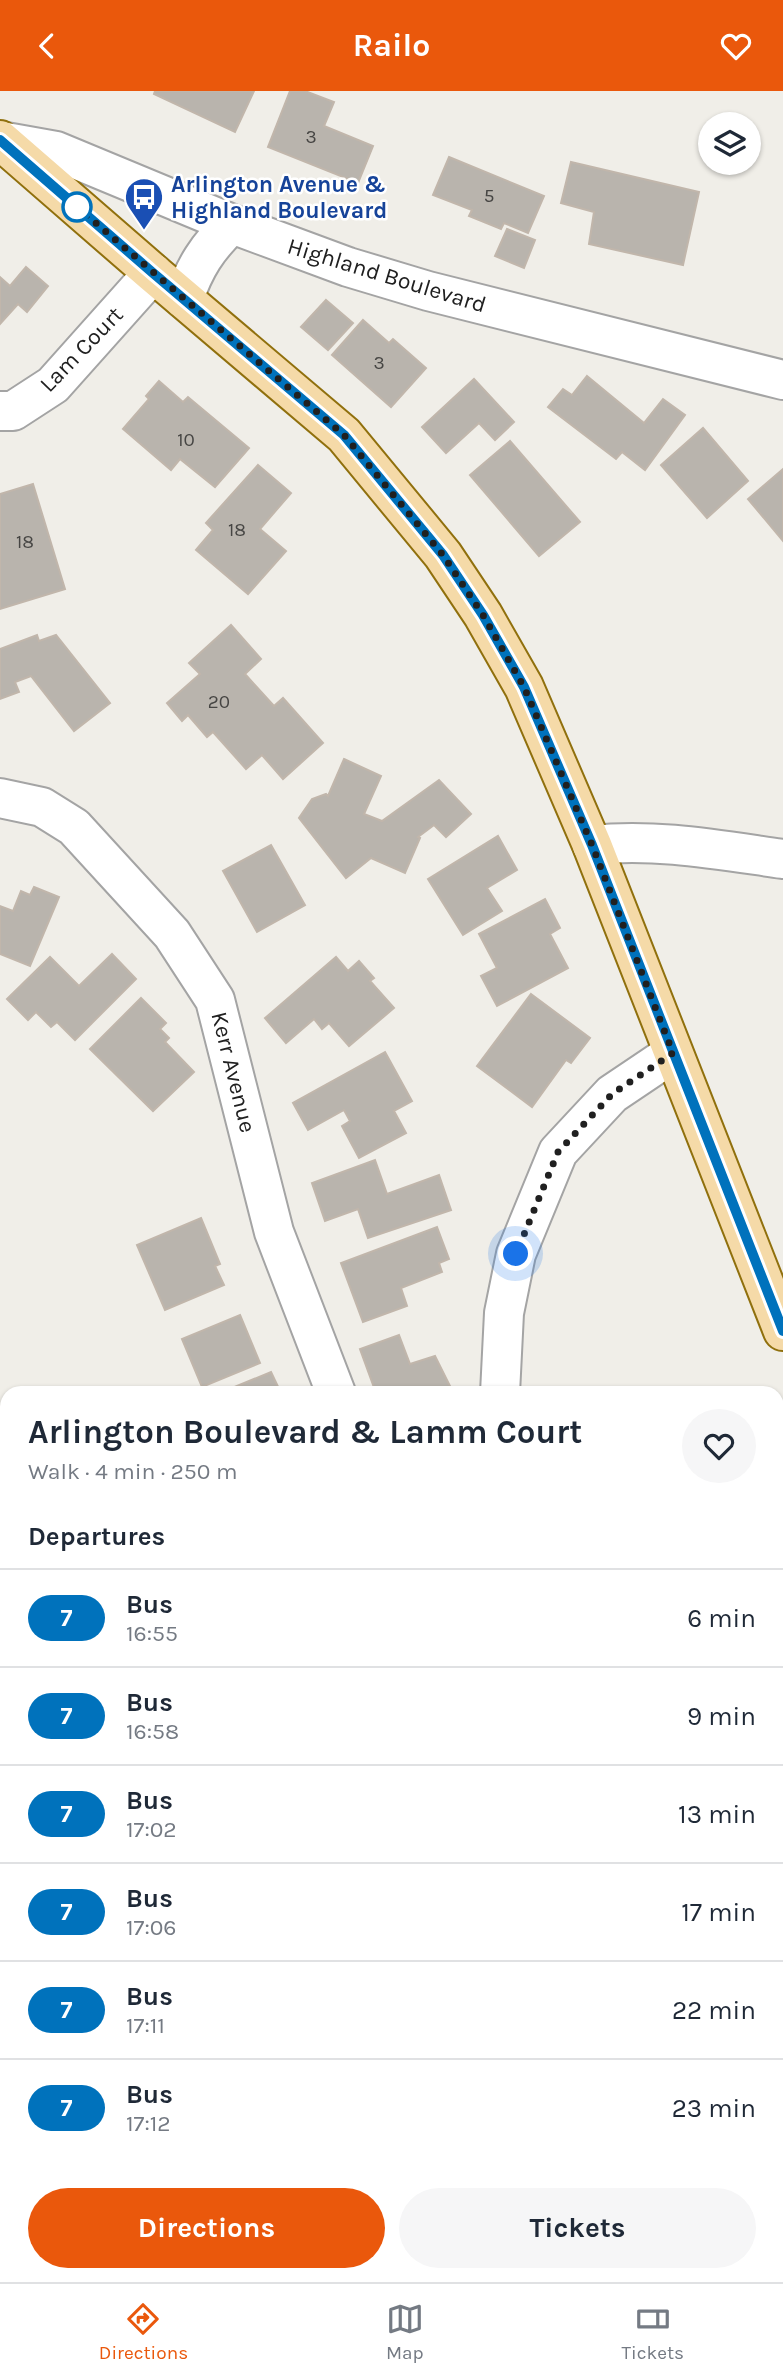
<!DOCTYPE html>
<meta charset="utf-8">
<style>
body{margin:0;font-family:Karla,sans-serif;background:#f6f6f7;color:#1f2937;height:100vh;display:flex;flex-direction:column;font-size:26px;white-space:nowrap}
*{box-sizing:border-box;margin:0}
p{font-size:23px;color:#747a83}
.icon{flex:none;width:38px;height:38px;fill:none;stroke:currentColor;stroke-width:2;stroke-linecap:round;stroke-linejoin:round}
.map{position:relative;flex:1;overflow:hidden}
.drawer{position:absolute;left:0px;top:1295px;width:784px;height:896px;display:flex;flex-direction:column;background:#fff;border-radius:21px 21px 0 0;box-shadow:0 2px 5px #0004}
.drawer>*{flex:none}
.badge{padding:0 14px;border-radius:23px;font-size:24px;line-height:46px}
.fabs{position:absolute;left:698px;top:21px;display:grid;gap:14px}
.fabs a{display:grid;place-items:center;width:63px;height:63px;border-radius:50%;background:#fff;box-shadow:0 2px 5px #0004;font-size:35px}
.you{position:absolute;width:35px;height:35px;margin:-18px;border:5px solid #fff;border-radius:50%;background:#1a73e8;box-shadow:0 0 0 10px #1a73e833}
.map>.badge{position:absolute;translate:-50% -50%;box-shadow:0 0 0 4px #fff}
h2{padding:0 28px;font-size:26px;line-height:63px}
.round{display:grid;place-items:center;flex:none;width:74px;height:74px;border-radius:37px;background:#f6f6f7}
.head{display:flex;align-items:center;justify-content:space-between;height:119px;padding:0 28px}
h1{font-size:33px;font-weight:700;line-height:52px}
.primary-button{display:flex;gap:14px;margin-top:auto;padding:14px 28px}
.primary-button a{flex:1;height:80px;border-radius:42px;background:#ea580c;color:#fff;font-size:28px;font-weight:700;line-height:80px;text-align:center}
.primary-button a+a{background:#f6f6f7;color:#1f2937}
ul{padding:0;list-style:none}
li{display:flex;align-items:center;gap:21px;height:98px;padding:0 28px;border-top:2px solid #e0e1e3}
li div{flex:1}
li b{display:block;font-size:26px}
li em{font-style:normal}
li .badge{min-width:77px;font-weight:700;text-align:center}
header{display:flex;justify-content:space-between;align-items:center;height:91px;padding:0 28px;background:#ea580c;color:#fff;font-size:32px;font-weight:700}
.tabs{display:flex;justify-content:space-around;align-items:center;height:98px;border-top:2px solid #e0e1e3;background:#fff;font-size:19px;color:#747a83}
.tabs a{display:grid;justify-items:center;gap:4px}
.tabs .active{color:#ea580c}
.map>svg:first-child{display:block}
.forest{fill:#a9cca0}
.park{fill:#c9f5d1}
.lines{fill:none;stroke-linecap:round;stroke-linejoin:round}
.stream{stroke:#accbda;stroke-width:10}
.building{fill:#b9b4ad;stroke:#c1b6ab;stroke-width:2}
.minor-casing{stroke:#a4a4a4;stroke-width:42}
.major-casing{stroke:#90700d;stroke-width:42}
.minor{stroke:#fff;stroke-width:38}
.major{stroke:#f5daa8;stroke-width:38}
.line-casing{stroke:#fff;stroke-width:16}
.line{stroke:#0072bc;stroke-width:10}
.walk{stroke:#202020;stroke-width:7;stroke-dasharray:0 12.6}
.stop-dot{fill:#fff;stroke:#0072bc;stroke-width:3.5}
.labels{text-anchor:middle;stroke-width:5;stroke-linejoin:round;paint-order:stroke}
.number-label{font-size:19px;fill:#464543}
.transit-label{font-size:23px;font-weight:bold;fill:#164399;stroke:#fff;text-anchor:start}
.street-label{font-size:23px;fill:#202020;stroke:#fff}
</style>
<header><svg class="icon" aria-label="back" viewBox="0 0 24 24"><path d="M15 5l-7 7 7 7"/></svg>Railo<svg class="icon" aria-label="heart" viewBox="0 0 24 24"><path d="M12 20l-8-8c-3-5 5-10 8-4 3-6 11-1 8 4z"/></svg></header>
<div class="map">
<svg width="783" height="2191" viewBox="0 0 783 2191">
<rect width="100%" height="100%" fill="#f0eee8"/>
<polygon class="forest" points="7,1315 7,2184 718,2184 704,2191 0,2191 0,1330"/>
<g class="park">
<polygon points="2,1932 7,1932 7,2014 0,2021 0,1933"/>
<polygon points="122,2184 155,2184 160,2186 163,2191 114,2191"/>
</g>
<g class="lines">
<polyline class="stream" points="606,2191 609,2184"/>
</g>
<g class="building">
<polygon points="155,0 254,0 235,41 154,3"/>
<polygon points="290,0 305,0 334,11 324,35 373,55 358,92 268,56"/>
<polygon points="449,66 544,105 528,142 504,132 501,138 469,125 472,119 433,104"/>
<polygon points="571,71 699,101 683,174 589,153 594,121 561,112"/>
<polygon points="507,138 535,149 524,177 495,165"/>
<polygon points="26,176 48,195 27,221 18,213 0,233 0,186 10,195"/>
<polygon points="326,209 353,232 328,259 301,236"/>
<polygon points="363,229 389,252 393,248 426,277 391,316 332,264"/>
<polygon points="587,285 644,332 663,308 685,324 645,379 622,361 616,368 548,316 563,298 572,304"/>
<polygon points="474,288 514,331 495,349 479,332 446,362 422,336"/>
<polygon points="159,290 183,311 188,306 249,357 215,396 180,368 171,379 123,338 149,308 146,305"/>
<polygon points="703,337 748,390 707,427 661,374"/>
<polygon points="510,350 580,431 539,465 470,384"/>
<polygon points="258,374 291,402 260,438 286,460 248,503 196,459 213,439 206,432"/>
<polygon points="783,378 783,450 748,408"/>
<polygon points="33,393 65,498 0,518 0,403"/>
<polygon points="231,534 261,568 245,583 274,615 283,607 323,652 283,688 262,664 246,678 213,641 207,646 188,624 182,630 167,612 200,583 189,572"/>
<polygon points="37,544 39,550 56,544 110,612 74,640 31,585 15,591 19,601 0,608 0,558"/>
<polygon points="344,668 381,685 364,723 382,730 439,689 471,723 446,746 434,734 418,746 420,747 405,782 371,767 346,787 299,727 312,708 326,703 328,705"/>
<polygon points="498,745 517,779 487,797 502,820 463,844 428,788"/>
<polygon points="271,754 305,814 257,841 223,780"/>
<polygon points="34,796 59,806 30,875 0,863 0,815 13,820 21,800 30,804"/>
<polygon points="545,808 560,837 550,843 568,877 497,915 481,885 497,877 479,843"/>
<polygon points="112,863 136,888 75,949 57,931 51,936 36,921 28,929 7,908 50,866 79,895"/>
<polygon points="336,866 348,880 359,870 374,887 370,890 394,917 349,955 329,932 322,938 314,928 286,952 265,927"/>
<polygon points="531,903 590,947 571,972 566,969 532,1016 477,975"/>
<polygon points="141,907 166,932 160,938 169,947 165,951 194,981 153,1020 90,958"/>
<polygon points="385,961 412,1010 394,1020 406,1042 359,1067 342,1035 350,1030 344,1019 308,1039 293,1012"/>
<polygon points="375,1069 387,1103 439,1084 451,1119 368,1147 358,1118 325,1130 312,1092"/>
<polygon points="201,1127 220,1173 215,1175 224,1194 165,1219 137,1154"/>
<polygon points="437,1136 449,1168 439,1172 442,1181 401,1197 407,1215 363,1231 341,1172"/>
<polygon points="240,1224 260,1272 202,1296 182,1248"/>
<polygon points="399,1244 410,1273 435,1265 451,1297 447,1298 449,1302 376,1302 360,1258"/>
<polygon points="271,1281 281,1302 220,1302"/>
</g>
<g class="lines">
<g class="minor-casing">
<g id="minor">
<polyline points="0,50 56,60 232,133 348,176 428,200 783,289"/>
<path d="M184 208C194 177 208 155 232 133"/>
<polyline points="0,320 13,320 53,294 153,182"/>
<polyline points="0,707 42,716 74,736 172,843 215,909 274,1141 336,1302"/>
<path d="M592 754C656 747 719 759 783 768"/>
<polyline points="500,1302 504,1222 516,1163 558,1061 612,1003 673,962"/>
<polyline points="777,2062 783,2064"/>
</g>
</g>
<g class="major-casing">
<polyline id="major" points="0,49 153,182 344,344 443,464 483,524 524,596 592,754 783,1240"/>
</g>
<use href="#minor" class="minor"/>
<use href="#major" class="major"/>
</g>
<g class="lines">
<g class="line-casing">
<polyline id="line" points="0,49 153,182 344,344 443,464 483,524 524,596 592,754 783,1240"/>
</g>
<use href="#line" class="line"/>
<polyline class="walk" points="77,116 344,344 443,464 483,524 524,596 592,754 673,962 612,1003 558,1061 516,1163"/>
</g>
<defs>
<g id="bus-pin" transform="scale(2.0125)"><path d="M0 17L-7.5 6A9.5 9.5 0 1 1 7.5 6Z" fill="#1a4fb4" stroke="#fff"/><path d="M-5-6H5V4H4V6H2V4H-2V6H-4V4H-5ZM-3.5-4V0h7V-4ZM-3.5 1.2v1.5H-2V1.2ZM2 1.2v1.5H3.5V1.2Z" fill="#fff"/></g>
</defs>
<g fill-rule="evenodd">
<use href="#bus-pin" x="144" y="106"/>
</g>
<circle class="stop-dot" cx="77" cy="116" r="14"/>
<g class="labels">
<g class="number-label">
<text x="311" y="52">3</text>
<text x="489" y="111">5</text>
<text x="379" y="278">3</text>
<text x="186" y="355">10</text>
<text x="237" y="445">18</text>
<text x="25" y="457">18</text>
<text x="219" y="617">20</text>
</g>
<g class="transit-label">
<text x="171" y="101">Arlington Avenue &amp;<tspan x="171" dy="26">Highland Boulevard</tspan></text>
</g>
<g class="street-label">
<text transform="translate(387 184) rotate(17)" y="8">Highland Boulevard</text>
<text transform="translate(81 258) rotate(-46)" y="8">Lam Court</text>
<text transform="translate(234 981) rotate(76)" y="8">Kerr Avenue</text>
</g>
</g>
</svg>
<div class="fabs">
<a><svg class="icon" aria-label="layers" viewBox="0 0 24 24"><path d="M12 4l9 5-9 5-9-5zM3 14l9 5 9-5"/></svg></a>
</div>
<div class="you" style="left:516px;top:1163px"></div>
<section class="drawer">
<div class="head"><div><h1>Arlington Boulevard &amp; Lamm Court</h1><p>Walk · 4 min · 250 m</p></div><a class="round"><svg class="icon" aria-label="heart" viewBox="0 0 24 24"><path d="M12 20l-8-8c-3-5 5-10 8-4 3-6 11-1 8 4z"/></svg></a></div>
<h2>Departures</h2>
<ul>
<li><span class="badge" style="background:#0072bc;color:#fff">7</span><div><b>Bus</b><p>16:55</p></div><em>6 min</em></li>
<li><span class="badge" style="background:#0072bc;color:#fff">7</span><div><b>Bus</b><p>16:58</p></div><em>9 min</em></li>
<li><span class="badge" style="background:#0072bc;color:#fff">7</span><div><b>Bus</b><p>17:02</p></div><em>13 min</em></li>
<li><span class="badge" style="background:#0072bc;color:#fff">7</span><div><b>Bus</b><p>17:06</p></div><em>17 min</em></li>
<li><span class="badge" style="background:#0072bc;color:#fff">7</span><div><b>Bus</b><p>17:11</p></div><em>22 min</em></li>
<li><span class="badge" style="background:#0072bc;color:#fff">7</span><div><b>Bus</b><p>17:12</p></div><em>23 min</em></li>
</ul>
<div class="primary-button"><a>Directions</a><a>Tickets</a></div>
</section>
</div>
<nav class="tabs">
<a class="active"><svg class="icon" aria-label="directions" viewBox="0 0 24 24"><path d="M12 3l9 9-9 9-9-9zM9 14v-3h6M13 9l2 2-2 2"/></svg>Directions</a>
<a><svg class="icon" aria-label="map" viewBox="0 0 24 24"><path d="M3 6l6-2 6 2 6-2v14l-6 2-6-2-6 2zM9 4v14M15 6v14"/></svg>Map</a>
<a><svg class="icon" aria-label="tickets" viewBox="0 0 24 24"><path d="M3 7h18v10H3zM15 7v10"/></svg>Tickets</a>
</nav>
